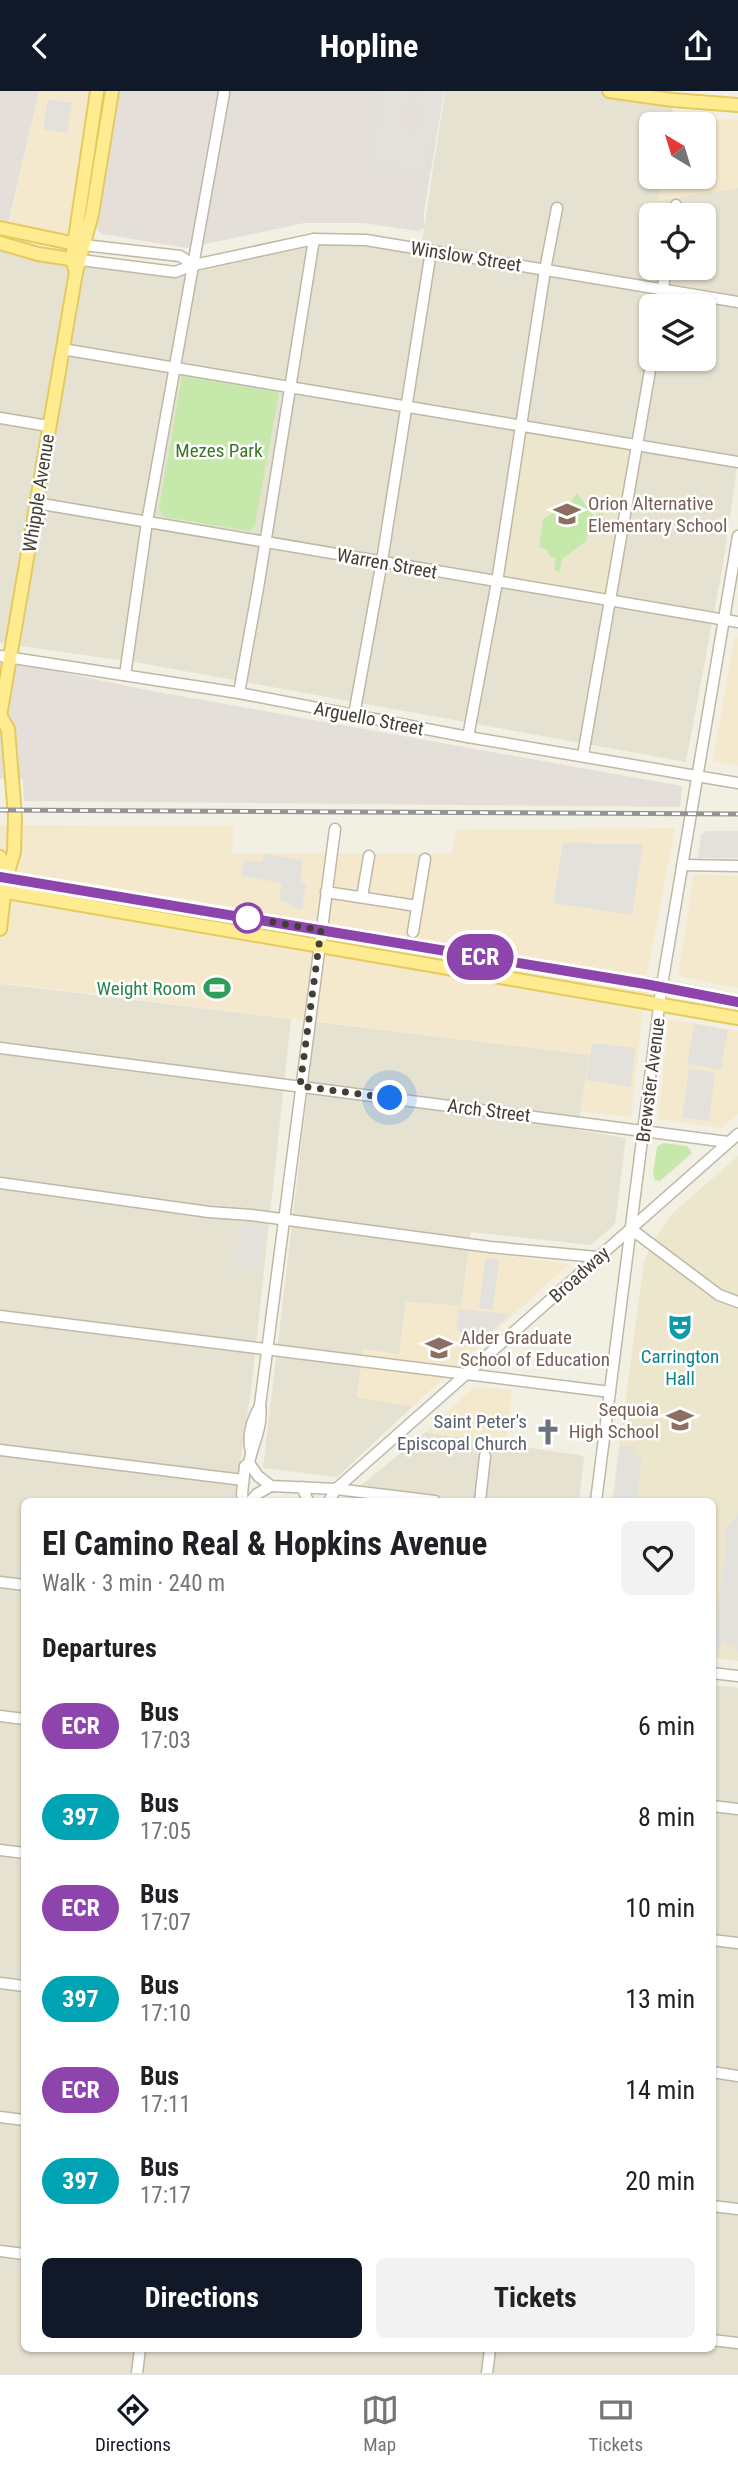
<!DOCTYPE html>
<meta charset="utf-8">
<style>
body{margin:0;font-family:"Roboto Condensed",sans-serif;background:#f2f2f2;color:#202124;height:100vh;display:flex;flex-direction:column;font-size:26px;white-space:nowrap}
*{box-sizing:border-box;margin:0}
p{font-size:23px;color:#757577}
.icon{flex:none;width:38px;height:38px;fill:none;stroke:currentColor;stroke-width:2;stroke-linecap:round;stroke-linejoin:round}
.map{position:relative;flex:1;overflow:hidden}
.side{position:absolute;left:21px;top:1407px;width:695px;height:854px;display:flex;flex-direction:column;background:#fff;border-radius:10px;box-shadow:0 2px 5px #0004}
.side>*{flex:none}
.badge{padding:0 14px;border-radius:23px;font-size:24px;line-height:46px}
.needle{width:46px;rotate:322deg}
.fabs{position:absolute;left:639px;top:21px;display:grid;gap:14px}
.fabs a{display:grid;place-items:center;width:77px;height:77px;border-radius:10px;background:#fff;box-shadow:0 2px 5px #0004;font-size:35px}
.you{position:absolute;width:35px;height:35px;margin:-18px;border:5px solid #fff;border-radius:50%;background:#1a73e8;box-shadow:0 0 0 10px #1a73e833}
.map>.badge{position:absolute;translate:-50% -50%;box-shadow:0 0 0 4px #fff}
h2{padding:0 21px;font-size:26px;line-height:63px}
.round{display:grid;place-items:center;flex:none;width:74px;height:74px;border-radius:10px;background:#f2f2f2}
.headline{display:flex;align-items:center;justify-content:space-between;height:119px;padding:0 21px}
h1{font-size:33px;font-weight:700;line-height:52px}
.cta{display:flex;gap:14px;margin-top:auto;padding:14px 21px}
.cta a{flex:1;height:80px;border-radius:10px;background:#111827;color:#fff;font-size:28px;font-weight:700;line-height:80px;text-align:center}
.cta a+a{background:#f2f2f2;color:#202124}
ul{padding:0;list-style:none}
li{display:flex;align-items:center;gap:21px;height:91px;padding:0 21px}
li div{flex:1}
li b{display:block;font-size:26px}
li em{font-style:normal}
li .badge{min-width:77px;font-weight:700;text-align:center}
header{display:flex;justify-content:space-between;align-items:center;height:91px;padding:0 21px;background:#111827;color:#fff;font-size:32px;font-weight:700}
.tab-bar{display:flex;justify-content:space-around;align-items:center;height:98px;border-top:2px solid #e0e0e0;background:#fff;font-size:19px;color:#757577}
.tab-bar a{display:grid;justify-items:center;gap:4px}
.tab-bar .selected{color:#111827}
.map>svg:first-child{display:block}
.residential{fill:#e6e2d1;fill-rule:evenodd}
.commercial{fill:#f5e9cd}
.industrial{fill:#e4e0d9}
.education{fill:#ece6cd}
.green{fill:#c6e8ab}
.parking{fill:#e2e1dc}
.lines{fill:none;stroke-linecap:round;stroke-linejoin:round}
.minor-casing{stroke:#beb8a6;stroke-width:13}
.major-casing{stroke:#e5cb5e;stroke-width:16}
.minor{stroke:#fff;stroke-width:10}
.major{stroke:#ffeb90;stroke-width:12}
.rail-casing{stroke:#949494;stroke-width:5}
.rail{stroke:#fff;stroke-width:2.5;stroke-dasharray:8;stroke-linecap:butt}
.line-casing{stroke:#fff;stroke-width:16}
.line{stroke:#8e44ad;stroke-width:10}
.walk{stroke:#443f34;stroke-width:7;stroke-dasharray:0 12.6}
.stop-dot{fill:#fff;stroke:#8e44ad;stroke-width:3.5}
.labels{text-anchor:middle;stroke-width:5;stroke-linejoin:round;paint-order:stroke}
.street-label{font-size:19px;fill:#443f34;stroke:#fff}
.park-label{font-size:19px;fill:#3c7626;stroke:#fff}
.education-label{font-size:19px;fill:#785e54;stroke:#fff;text-anchor:start}
.leisure-label{font-size:19px;fill:#27864d;stroke:#fff;text-anchor:end}
.culture-label{font-size:19px;fill:#0d838f;stroke:#fff}
.worship-label{font-size:19px;fill:#5b616d;stroke:#fff;text-anchor:end}
</style>
<header><svg class="icon" aria-label="back" viewBox="0 0 24 24"><path d="M15 5l-7 7 7 7"/></svg>Hopline<svg class="icon" aria-label="share" viewBox="0 0 24 24"><path d="M12 15V3M7 8l5-5 5 5M5 13v7h14v-7"/></svg></header>
<div class="map">
<svg width="738" height="2282" viewBox="0 0 738 2282">
<rect width="100%" height="100%" fill="#f2efe3"/>
<g class="residential">
<path d="M445 0H609L673 9 672 33H651V86H662L658 109 738 97V370L723 473 686 671 140 572 0 552V152L175 181 314 148 421 158ZM651 124H704V177H651ZM651 215H704V268H651Z"/>
<polygon points="3,893 291,928 251,1300 234,1410 24,1410 24,2258 712,2258 712,1594 738,1597 738,2282 0,2282 0,895"/>
<polygon points="316,931 590,964 577,1039 626,1047 615,1133 591,1154 471,1141 461,1215 406,1211 399,1264 363,1259 357,1306 413,1315 337,1386 263,1377"/>
<polygon points="426,1341 584,1365 579,1410 342,1410"/>
</g>
<g class="commercial">
<polygon points="39,0 97,0 74,153 8,138"/>
<polygon points="673,27 738,29 738,97 658,110 662,86 704,86 704,33 672,33"/>
<polygon points="734,547 738,547 738,675 713,670"/>
<polygon points="0,734 234,735 232,762 452,763 456,739 675,737 647,884 631,1026 580,1021 589,964 4,892 0,895"/>
<polygon points="694,783 738,785 738,897 678,885"/>
<polygon points="669,928 738,940 738,1023 722,1037 658,1028"/>
<polygon points="469,1160 569,1173 413,1315 357,1307 363,1258 399,1263 406,1211 461,1215"/>
<polygon points="474,1296 512,1299 506,1353 426,1341"/>
</g>
<g class="industrial">
<polygon points="0,0 39,0 7,138 0,137"/>
<polygon points="119,0 444,0 424,121 424,137 418,140 363,132 304,132 187,157 102,143 97,138"/>
<polygon points="0,568 141,598 682,695 680,716 24,710 23,688 0,688"/>
</g>
<g class="education">
<polygon points="522,334 639,355 609,508 497,491"/>
<polygon points="738,1065 738,1570 712,1567 712,1410 612,1410 644,1171 655,1148 672,1123"/>
</g>
<g class="green">
<polygon points="182,285 279,301 255,434 250,440 164,426 159,417"/>
<polygon points="577,402 594,426 604,419 601,435 590,434 586,450 562,468 560,481 554,479 556,467 550,466 547,459 539,456 543,428 571,411"/>
<polygon points="663,1052 687,1055 692,1062 660,1090 655,1089 653,1082 657,1056"/>
</g>
<g class="parking">
<polygon points="384,0 411,0 410,10 402,9 397,38 420,42 426,13 417,11 419,0 444,0 436,44 430,44 425,77 371,69 378,34 383,35 384,32 379,30"/>
<polygon points="48,8 72,12 67,42 43,38"/>
<polygon points="706,740 738,740 738,767 698,767 701,744"/>
<polygon points="563,752 643,753 632,824 553,812"/>
<polygon points="264,763 303,769 300,791 306,793 302,819 295,818 285,810 279,809 282,792 241,785 244,769 262,771"/>
<polygon points="694,933 728,939 721,979 687,973"/>
<polygon points="592,952 635,957 631,996 586,989"/>
<polygon points="689,978 715,981 709,1030 682,1026"/>
<polygon points="241,1134 264,1136 259,1179 236,1176"/>
<polygon points="485,1167 499,1169 493,1219 479,1217"/>
<polygon points="459,1218 511,1223 482,1249 461,1242 458,1239 456,1236"/>
<polygon points="620,1355 636,1357 635,1366 642,1367 636,1410 614,1410"/>
<polygon points="738,1423 738,1562 736,1562 737,1555 728,1554 728,1551 721,1550 720,1558 712,1557 712,1545 715,1542 727,1447 723,1446 727,1436"/>
</g>
<g class="lines">
<g class="minor-casing">
<g id="minor">
<polyline points="675,124 676,114"/>
<polyline points="84,154 180,165 194,174"/>
<polyline points="81,169 175,181 194,174 314,148 366,149 738,211"/>
<polyline points="660,215 666,177"/>
<polyline points="62,258 738,371"/>
<polyline points="0,327 48,335"/>
<polyline points="36,412 738,531"/>
<polyline points="0,565 239,602 468,646 738,692"/>
<polyline points="125,584 147,431 224,2"/>
<polyline points="239,602 258,497 314,148"/>
<polyline points="354,624 382,470 431,160"/>
<polyline points="468,646 497,491 545,179 557,117"/>
<polyline points="583,664 652,268"/>
<polyline points="682,774 738,775"/>
<polyline points="326,801 417,815"/>
<polyline points="362,806 369,765"/>
<polyline points="413,841 425,768"/>
<polyline points="0,957 728,1051"/>
<polyline points="0,1092 209,1121 251,1124 490,1156 597,1166"/>
<polyline points="631,1138 719,1204 738,1211"/>
<polyline points="0,1225 610,1301"/>
<polyline points="0,1359 243,1389"/>
<path d="M251 1361C247 1344 251 1330 260 1315"/>
<polyline points="249,1372 258,1385 271,1395 336,1398 435,1410"/>
<polyline points="302,1396 308,1410"/>
<path d="M243 1410 242 1403 245 1375 249 1372C253 1352 263 1336 260 1314L335 738"/>
<polyline points="251,1410 257,1403 271,1395"/>
<polyline points="329,1410 336,1398 738,1043"/>
<polyline points="480,1410 485,1365"/>
<polyline points="596,1410 661,900 738,445"/>
<polyline points="0,1491 24,1494"/>
<polyline points="712,1582 738,1585"/>
<polyline points="0,1625 24,1628"/>
<polyline points="712,1715 738,1718"/>
<polyline points="0,1759 24,1762"/>
<polyline points="712,1849 738,1852"/>
<polyline points="0,1892 24,1895"/>
<polyline points="712,1981 738,1985"/>
<polyline points="0,2026 24,2029"/>
<polyline points="712,2115 738,2118"/>
<polyline points="0,2160 24,2163"/>
<polyline points="712,2249 738,2252"/>
<polyline points="137,2282 140,2258"/>
<polyline points="487,2282 490,2258"/>
</g>
</g>
<g class="major-casing">
<g id="major">
<polyline points="609,0 673,9 738,14"/>
<polyline points="0,137 81,154"/>
<polyline points="0,152 38,163 77,169"/>
<polyline points="76,181 72,168 97,0"/>
<polyline points="0,625 76,181 92,123 112,0"/>
<polyline points="0,766 6,787"/>
<polyline points="0,786 662,896 738,911"/>
<polyline points="0,800 738,927"/>
<polyline points="0,838 6,787 14,761 15,725 8,638 0,624"/>
</g>
</g>
<use href="#minor" class="minor"/>
<use href="#major" class="major"/>
<g class="rail-casing">
<polyline id="rail" points="0,719 738,723"/>
</g>
<use href="#rail" class="rail"/>
</g>
<g class="lines">
<g class="line-casing">
<polyline id="line" points="0,786 645,893 738,911"/>
</g>
<use href="#line" class="line"/>
<polyline class="walk" points="248,827 321,839 300,995 390,1007"/>
</g>
<defs>
<g id="school-bare" transform="scale(2.1)"><path d="M0-5L7-2L0 1L-7-2ZM-4 1L0 2.5L4 1V4Q0 6-4 4Z" fill="#8d6e63" stroke="#fff" stroke-width="2.5" paint-order="stroke"/></g>
<g id="stadium-bare" transform="scale(2.1)"><path d="M0-5a6.5 5 0 1 0 0 10a6.5 5 0 1 0 0-10ZM-3.5-1.8h7v3.6h-7Z" fill="#2e9e5b" stroke="#fff" stroke-width="2.5" paint-order="stroke"/></g>
<g id="theatre-bare" transform="scale(2.1)"><path d="M-5-5.5Q0-4 5-5.5V0Q5 5 0 6Q-5 5-5 0ZM-3.3-2.5H-1v1.5H-3.3ZM1-2.5H3.3v1.5H1ZM-2.8 1Q0 5.5 2.8 1Z" fill="#0f9aa8" stroke="#fff" stroke-width="2.5" paint-order="stroke"/></g>
<g id="university-bare" transform="scale(2.1)"><path d="M0-5L7-2L0 1L-7-2ZM-4 1L0 2.5L4 1V4Q0 6-4 4Z" fill="#8d6e63" stroke="#fff" stroke-width="2.5" paint-order="stroke"/></g>
<g id="church-bare" transform="scale(2.1)"><path d="M-1.2-6h2.4v3.5h3.3v2.4h-3.3V6h-2.4V-.1h-3.3v-2.4h3.3Z" fill="#6b7280" stroke="#fff" stroke-width="2.5" paint-order="stroke"/></g>
</defs>
<g fill-rule="evenodd">
<use href="#school-bare" x="567" y="423"/>
<use href="#stadium-bare" x="217" y="897"/>
<use href="#theatre-bare" x="680" y="1236"/>
<use href="#university-bare" x="439" y="1257"/>
<use href="#school-bare" x="680" y="1329"/>
<use href="#church-bare" x="548" y="1341"/>
</g>
<circle class="stop-dot" cx="248" cy="827" r="14"/>
<g class="labels">
<g class="street-label">
<text transform="translate(466 165) rotate(9)" y="7">Winslow Street</text>
<text transform="translate(38 402) rotate(-81)" y="7">Whipple Avenue</text>
<text transform="translate(387 472) rotate(10)" y="7">Warren Street</text>
<text transform="translate(369 627) rotate(11)" y="7">Arguello Street</text>
<text transform="translate(650 989) rotate(-83)" y="7">Brewster Avenue</text>
<text transform="translate(489 1019) rotate(7)" y="7">Arch Street</text>
<text transform="translate(579 1183) rotate(-42)" y="7">Broadway</text>
</g>
<g class="park-label">
<text x="219" y="366">Mezes Park</text>
</g>
<g class="education-label">
<text x="588" y="419">Orion Alternative<tspan x="588" dy="22">Elementary School</tspan></text>
<text x="460" y="1253">Alder Graduate<tspan x="460" dy="22">School of Education</tspan></text>
<text x="659" y="1325" text-anchor="end">Sequoia<tspan x="659" dy="22">High School</tspan></text>
</g>
<g class="leisure-label">
<text x="196" y="904">Weight Room</text>
</g>
<g class="culture-label">
<text x="680" y="1272">Carrington<tspan x="680" dy="22">Hall</tspan></text>
</g>
<g class="worship-label">
<text x="527" y="1337">Saint Peter's<tspan x="527" dy="22">Episcopal Church</tspan></text>
</g>
</g>
</svg>
<div class="fabs">
<a><svg class="needle" viewBox="-14 -14 28 28"><path d="M0-13l5 13h-10z" fill="#e53935"/><path d="M0 13l5-13h-10z" fill="#757577"/></svg></a>
<a><svg class="icon" aria-label="locate" viewBox="0 0 24 24"><circle cx="12" cy="12" r="6"/><path d="M12 2v4M12 18v4M2 12h4M18 12h4"/></svg></a>
<a><svg class="icon" aria-label="layers" viewBox="0 0 24 24"><path d="M12 4l9 5-9 5-9-5zM3 14l9 5 9-5"/></svg></a>
</div>
<div class="you" style="left:390px;top:1007px"></div>
<b class="badge" style="left:480px;top:866px;background:#8e44ad;color:#fff">ECR</b>
<section class="side">
<div class="headline"><div><h1>El Camino Real &amp; Hopkins Avenue</h1><p>Walk · 3 min · 240 m</p></div><a class="round"><svg class="icon" aria-label="heart" viewBox="0 0 24 24"><path d="M12 20l-8-8c-3-5 5-10 8-4 3-6 11-1 8 4z"/></svg></a></div>
<h2>Departures</h2>
<ul>
<li><span class="badge" style="background:#8e44ad;color:#fff">ECR</span><div><b>Bus</b><p>17:03</p></div><em>6 min</em></li>
<li><span class="badge" style="background:#00a3b4;color:#fff">397</span><div><b>Bus</b><p>17:05</p></div><em>8 min</em></li>
<li><span class="badge" style="background:#8e44ad;color:#fff">ECR</span><div><b>Bus</b><p>17:07</p></div><em>10 min</em></li>
<li><span class="badge" style="background:#00a3b4;color:#fff">397</span><div><b>Bus</b><p>17:10</p></div><em>13 min</em></li>
<li><span class="badge" style="background:#8e44ad;color:#fff">ECR</span><div><b>Bus</b><p>17:11</p></div><em>14 min</em></li>
<li><span class="badge" style="background:#00a3b4;color:#fff">397</span><div><b>Bus</b><p>17:17</p></div><em>20 min</em></li>
</ul>
<div class="cta"><a>Directions</a><a>Tickets</a></div>
</section>
</div>
<nav class="tab-bar">
<a class="selected"><svg class="icon" aria-label="directions" viewBox="0 0 24 24"><path d="M12 3l9 9-9 9-9-9zM9 14v-3h6M13 9l2 2-2 2"/></svg>Directions</a>
<a><svg class="icon" aria-label="map" viewBox="0 0 24 24"><path d="M3 6l6-2 6 2 6-2v14l-6 2-6-2-6 2zM9 4v14M15 6v14"/></svg>Map</a>
<a><svg class="icon" aria-label="tickets" viewBox="0 0 24 24"><path d="M3 7h18v10H3zM15 7v10"/></svg>Tickets</a>
</nav>
